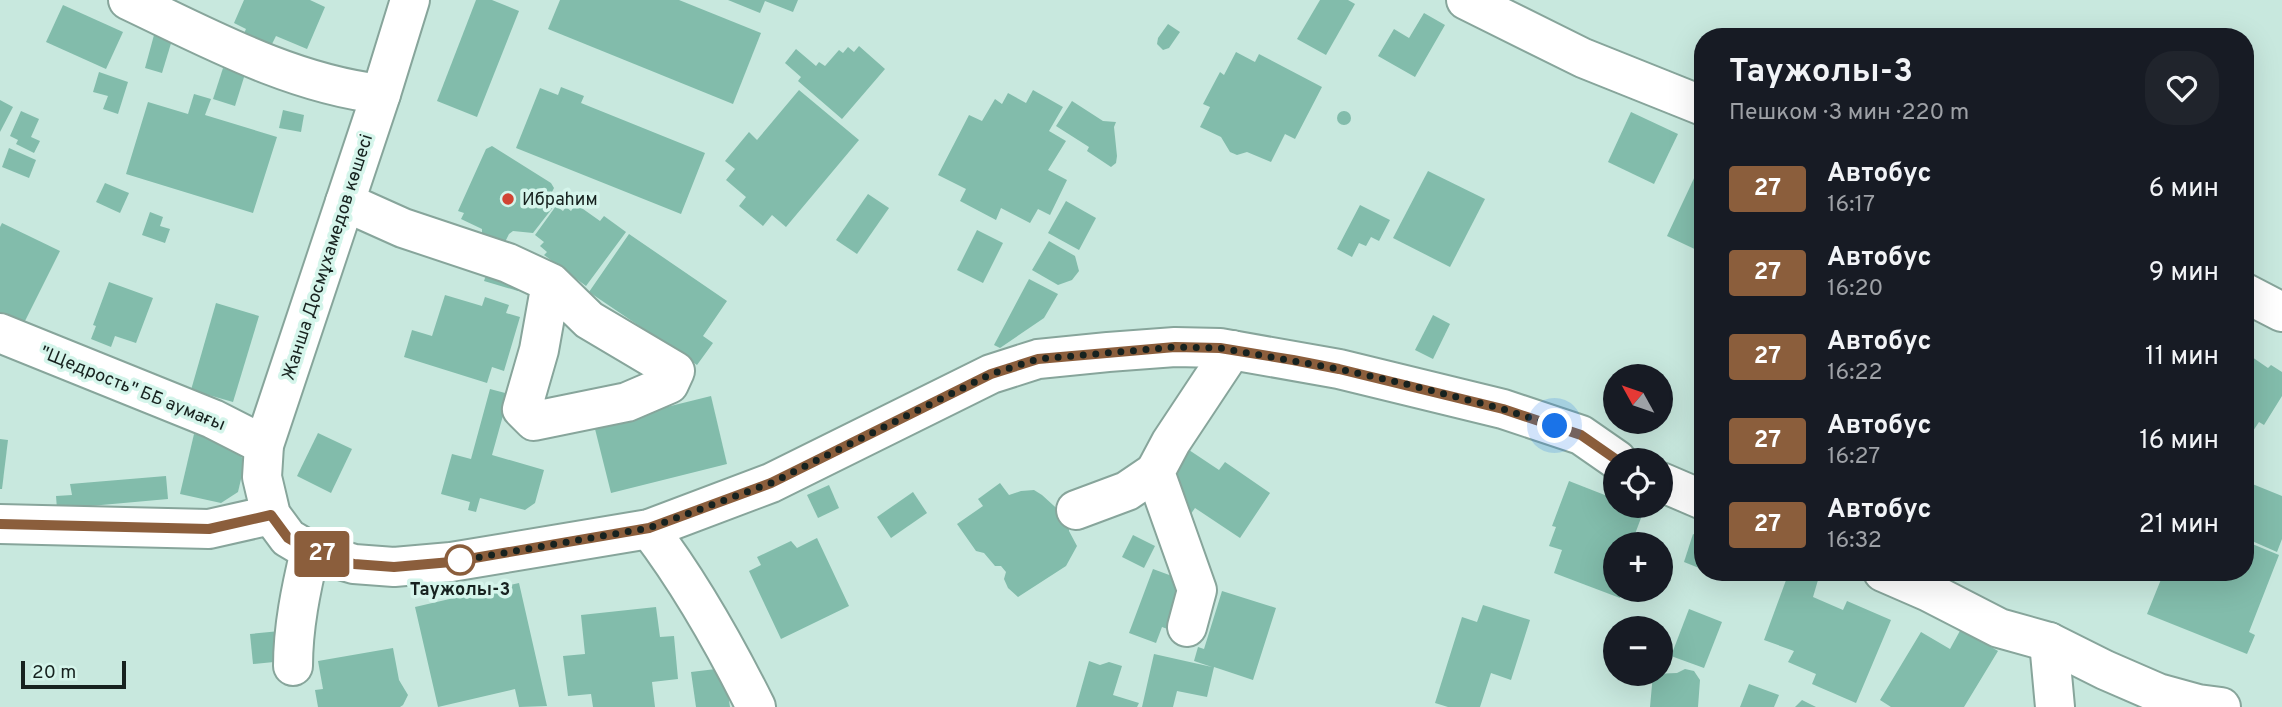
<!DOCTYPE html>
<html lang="ru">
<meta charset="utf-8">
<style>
body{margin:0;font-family:Overpass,sans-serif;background:#20242c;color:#f1f3f6;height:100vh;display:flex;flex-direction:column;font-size:26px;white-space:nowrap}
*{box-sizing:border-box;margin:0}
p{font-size:23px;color:#9ea1a6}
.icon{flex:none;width:38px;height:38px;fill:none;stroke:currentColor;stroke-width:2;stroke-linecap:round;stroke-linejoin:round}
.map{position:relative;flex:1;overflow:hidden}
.drawer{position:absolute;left:1694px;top:28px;width:560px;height:553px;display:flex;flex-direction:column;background:#171b24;border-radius:28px;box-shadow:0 7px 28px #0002}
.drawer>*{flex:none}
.badge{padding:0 14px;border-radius:5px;font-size:24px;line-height:46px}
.needle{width:46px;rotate:310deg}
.controls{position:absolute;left:1603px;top:364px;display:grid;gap:14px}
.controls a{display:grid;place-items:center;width:70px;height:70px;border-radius:50%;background:#171b24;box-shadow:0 7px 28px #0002;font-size:35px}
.scale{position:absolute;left:21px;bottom:18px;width:105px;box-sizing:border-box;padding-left:7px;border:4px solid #17221f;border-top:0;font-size:19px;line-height:24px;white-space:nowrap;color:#17221f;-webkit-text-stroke:5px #d5f5eb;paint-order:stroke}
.you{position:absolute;width:35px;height:35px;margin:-18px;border:5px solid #fff;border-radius:50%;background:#1a73e8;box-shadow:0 0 0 10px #1a73e833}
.map>.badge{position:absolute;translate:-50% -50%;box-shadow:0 0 0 4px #fff}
.round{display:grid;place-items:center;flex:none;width:74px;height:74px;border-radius:28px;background:#20242c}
.head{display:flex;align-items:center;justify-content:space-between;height:119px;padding:0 35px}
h1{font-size:33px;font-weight:700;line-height:52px}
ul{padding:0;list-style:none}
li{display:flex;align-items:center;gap:21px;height:84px;padding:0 35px}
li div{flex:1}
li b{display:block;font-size:26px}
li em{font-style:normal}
li .badge{min-width:77px;font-weight:700;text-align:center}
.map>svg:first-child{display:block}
.building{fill:#82bcab}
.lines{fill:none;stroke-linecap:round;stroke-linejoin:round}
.minor-casing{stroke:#87a59b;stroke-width:42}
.minor{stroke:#fff;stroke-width:38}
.line-casing{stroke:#fff;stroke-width:16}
.line{stroke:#8b5e3c;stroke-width:10}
.walk{stroke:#17221f;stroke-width:7;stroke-dasharray:0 12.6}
.poi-dot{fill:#d14433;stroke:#d5f5eb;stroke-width:2.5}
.stop-dot{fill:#fff;stroke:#8b5e3c;stroke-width:3.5}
.labels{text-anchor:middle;stroke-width:7;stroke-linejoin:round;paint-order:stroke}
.poi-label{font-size:18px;fill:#17221f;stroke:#d5f5eb;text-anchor:start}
.street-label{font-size:18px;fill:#17221f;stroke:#d5f5eb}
.stop-label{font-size:18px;font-weight:bold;fill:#17221f;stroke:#d5f5eb}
</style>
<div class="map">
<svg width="2282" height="707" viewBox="0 0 2282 707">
<rect width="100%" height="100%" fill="#c8e8de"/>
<g class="building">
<polygon points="244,0 310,0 325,7 307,49 276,36 268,52 241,40 246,29 234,23"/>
<polygon points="476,0 492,0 519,11 477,117 437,101"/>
<polygon points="560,0 679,0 761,33 733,104 548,29"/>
<polygon points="728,0 798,0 793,12 765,1 760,13"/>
<polygon points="1320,0 1348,0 1355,4 1326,55 1297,39"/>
<polygon points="63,5 123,32 106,69 46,42"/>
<polygon points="1424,13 1445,25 1415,77 1378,56 1394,29 1409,38"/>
<polygon points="1168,24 1180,32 1169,48 1163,50 1157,44 1158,38"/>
<polygon points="154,35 172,40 162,73 145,68"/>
<polygon points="859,46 885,69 842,119 798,81 801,77 785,63 796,49 816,66 819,62 825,66 839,50 843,53 848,47 854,52"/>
<polygon points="1236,52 1255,62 1259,54 1322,87 1295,139 1285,134 1271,162 1247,152 1237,155 1230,152 1221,137 1200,127 1210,107 1203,104 1220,72 1224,75"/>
<polygon points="223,68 245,74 235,106 213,99"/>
<polygon points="99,72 128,82 118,114 103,109 108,96 93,92"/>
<polygon points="561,87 584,96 581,103 705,153 681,214 516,148 540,88 558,95"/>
<polygon points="799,90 859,140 786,227 772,215 763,226 739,206 746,197 726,180 735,169 725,161 749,132 757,140"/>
<polygon points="1033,90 1063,107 1049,131 1066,141 1048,170 1067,180 1050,215 1038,209 1030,223 1001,208 996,220 960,201 966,189 938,175 969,115 982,121 995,99 1002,104 1008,93 1026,103"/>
<polygon points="194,94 211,99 205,115 277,137 253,213 126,174 148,102 188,114"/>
<polygon points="0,100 13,107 0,132"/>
<polygon points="1072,101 1103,121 1116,122 1114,127 1117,156 1116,163 1111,167 1087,151 1089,147 1056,126"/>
<polygon points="283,110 304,115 301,132 279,128"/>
<circle cx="1344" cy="118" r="7"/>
<polygon points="21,111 39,119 31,137 40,141 34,153 16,144 18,140 10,136"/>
<polygon points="1631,112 1678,134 1654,184 1608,162"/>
<polygon points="492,146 551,183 554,188 550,196 554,206 533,233 513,231 509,234 503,246 482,236 482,229 461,219 464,213 458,211 486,149"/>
<polygon points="9,148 36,160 29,178 2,167"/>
<polygon points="1703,159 1703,253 1667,236"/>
<polygon points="1428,171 1485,199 1450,267 1393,238"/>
<polygon points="105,183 129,193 120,213 96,202"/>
<polygon points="868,194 889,208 857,254 836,240"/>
<polygon points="1066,201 1096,218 1079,250 1048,233"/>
<polygon points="576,204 600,221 604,216 626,232 586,286 544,255 547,252 540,246 544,242 535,235 556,206 563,211 566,207 571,211"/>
<polygon points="1360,205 1390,220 1379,241 1371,237 1366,246 1359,243 1352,257 1337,249"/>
<polygon points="150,212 163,217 160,226 170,229 165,243 142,235"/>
<polygon points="2,223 60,251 20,331 0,321 0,227"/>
<polygon points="977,230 1003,243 983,283 957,270"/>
<polygon points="629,234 727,301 703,336 713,343 697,365 589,292"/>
<polygon points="1049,241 1075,256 1079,271 1072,280 1058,285 1032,270"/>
<polygon points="489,266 522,276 518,291 484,281"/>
<polygon points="1029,279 1058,294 1044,318 1000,348 994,345"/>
<polygon points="109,282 153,298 136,343 115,336 111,347 91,339 96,326 93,325"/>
<polygon points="445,295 482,306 485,297 509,305 506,313 520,317 504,371 492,367 487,383 404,357 412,330 432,336"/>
<polygon points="216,303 259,316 233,402 191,390"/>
<polygon points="1433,315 1450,324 1433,359 1415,350"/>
<polygon points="2252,357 2268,368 2271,365 2282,372 2282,396 2264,425 2259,422 2245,443 2245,360"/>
<polygon points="490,389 509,394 492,455 544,470 535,503 525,510 480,498 476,512 468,510 470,502 441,494 452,454 471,459"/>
<polygon points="711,396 727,464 611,493 594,425"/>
<polygon points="318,433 352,449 331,493 297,476"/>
<polygon points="194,434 231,442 245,462 238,492 221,503 180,494"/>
<polygon points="0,439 8,440 2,489 0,489"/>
<polygon points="1189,450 1219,470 1225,462 1270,493 1240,538 1195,508 1188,518 1179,504 1177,469"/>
<polygon points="166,476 168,499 57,509 56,496 72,495 70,484"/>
<polygon points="1569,481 1615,499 1615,506 1634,506 1644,510 1632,542 1639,544 1615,544 1615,590 1623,590 1620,598 1554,573 1562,550 1549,546 1556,527 1552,526"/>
<polygon points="2245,481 2282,496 2282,539 2277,552 2252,541 2253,537 2245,534"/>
<polygon points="1000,483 1009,495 1021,491 1034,490 1042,495 1064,515 1069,523 1069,531 1077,546 1066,566 1018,597 1008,588 1004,579 1006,572 1001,566 995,566 984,553 976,551 957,524 983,506 978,499"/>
<polygon points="829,485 839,508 818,518 807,495"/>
<polygon points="913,492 927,513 891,538 877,517"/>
<polygon points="1693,534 1703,538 1703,555 1699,568 1684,562"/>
<polygon points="1133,535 1155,546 1144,568 1122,557"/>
<polygon points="817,538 849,606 781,639 749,571 761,565 757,557 791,541 797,548"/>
<polygon points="2245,541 2279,555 2249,632 2255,635 2247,654 2147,614 2164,572 2245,572"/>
<polygon points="1153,569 1191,583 1173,631 1162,627 1156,643 1129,633"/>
<polygon points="1789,572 1796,572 1818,580 1813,597 1843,610 1847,601 1891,620 1856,703 1812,684 1816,674 1788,662 1794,651 1764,640"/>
<polygon points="519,583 547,706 519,707 515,689 438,707 415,607"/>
<polygon points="1222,591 1276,608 1253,680 1214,667 1207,697 1177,691 1173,707 1142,707 1154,654 1212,667 1194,661 1198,647 1204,649"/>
<polygon points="1483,605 1530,620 1511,680 1491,673 1480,707 1448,707 1435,703 1462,617 1477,622"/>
<polygon points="656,607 660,637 674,636 678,679 652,682 655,707 593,707 591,694 568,696 563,656 585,654 581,615"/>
<polygon points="1689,609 1722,622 1704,668 1671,656"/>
<polygon points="1961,629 1998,651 1964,707 1891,707 1880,700 1921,632 1950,649"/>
<polygon points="280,631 284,661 253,664 250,634"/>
<polygon points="393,648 399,680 408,695 403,705 400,707 318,707 315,690 323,689 318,661"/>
<polygon points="1089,661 1100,665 1109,662 1122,666 1113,695 1139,703 1137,707 1076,707"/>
<polygon points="724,668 730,707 696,707 691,672"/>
<polygon points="1685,669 1694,671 1700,680 1698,707 1650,707 1653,674 1677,673"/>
<polygon points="1749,684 1779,695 1774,707 1740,707"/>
<polygon points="1802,700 1816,707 1795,707"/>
</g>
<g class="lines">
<g class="minor-casing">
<g id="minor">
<path d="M128 0C208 38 292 84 381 94"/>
<polyline points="410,0 381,94 264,445 262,477 271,515 288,538 310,551 354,564 394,567 451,562 649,529 771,483 991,374 1038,359 1108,352 1175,347 1220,348 1339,369 1503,409 1581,435 1617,460"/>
<polyline points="1466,0 1583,58 1703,106"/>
<polyline points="345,202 403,228 508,263 551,283 589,320 675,371 669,384 627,402 534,421 522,409 539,350 551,283"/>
<polyline points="2245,293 2282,312"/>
<polyline points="0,333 213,419 264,445"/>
<polyline points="1661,482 1703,500"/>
<polyline points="1076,510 1127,491 1155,472"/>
<polyline points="0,524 209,529 271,515"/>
<path d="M649 529C691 584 725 645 756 707"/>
<polyline points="1883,572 1929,592 1999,628 2049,642 2105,670 2158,693 2198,704 2221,707"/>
<polyline points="1187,627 1197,590 1155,472 1171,442 1232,350"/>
<polyline points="2049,642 2055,707"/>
<path d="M293 666C293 627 301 589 310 551"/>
</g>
</g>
<use href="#minor" class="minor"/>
</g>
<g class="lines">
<g class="line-casing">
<polyline id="line" points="0,524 209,529 271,515 288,538 310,551 354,564 394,567 451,562 649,528 771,483 991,374 1038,359 1175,347 1220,348 1293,360 1339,369 1503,409 1581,435 1617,460"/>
</g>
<use href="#line" class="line"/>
<polyline class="walk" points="460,560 451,562 649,528 771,483 991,374 1038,359 1175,347 1220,348 1339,369 1406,384 1503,409 1555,426"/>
</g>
<circle class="poi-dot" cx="508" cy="199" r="7"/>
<circle class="stop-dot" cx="460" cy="560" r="14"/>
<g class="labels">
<g class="poi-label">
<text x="522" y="205">Ибраһим</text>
</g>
<g class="street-label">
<text transform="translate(327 257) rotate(-72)" y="6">Жанша Досмұхамедов көшесі</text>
<text transform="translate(133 388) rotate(22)" y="6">"Щедрость" ББ аумағы</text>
</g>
<g class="stop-label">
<text x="460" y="595">Таужолы-3</text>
</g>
</g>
</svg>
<div class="controls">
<a><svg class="needle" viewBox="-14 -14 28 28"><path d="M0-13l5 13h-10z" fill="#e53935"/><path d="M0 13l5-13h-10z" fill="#9ea1a6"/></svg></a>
<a><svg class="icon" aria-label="locate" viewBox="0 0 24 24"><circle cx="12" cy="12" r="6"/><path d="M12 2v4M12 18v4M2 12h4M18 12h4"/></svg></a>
<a>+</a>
<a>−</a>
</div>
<div class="scale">20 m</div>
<div class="you" style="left:1555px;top:426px"></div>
<b class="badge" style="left:322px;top:554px;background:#8b5e3c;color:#fff">27</b>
<section class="drawer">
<div class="head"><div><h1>Таужолы-3</h1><p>Пешком · 3 мин · 220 m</p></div><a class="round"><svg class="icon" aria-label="heart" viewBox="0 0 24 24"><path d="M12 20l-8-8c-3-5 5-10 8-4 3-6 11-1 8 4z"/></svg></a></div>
<ul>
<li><span class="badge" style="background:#8b5e3c;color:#fff">27</span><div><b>Автобус</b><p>16:17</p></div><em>6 мин</em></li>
<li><span class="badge" style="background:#8b5e3c;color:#fff">27</span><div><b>Автобус</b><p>16:20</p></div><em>9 мин</em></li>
<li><span class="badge" style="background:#8b5e3c;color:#fff">27</span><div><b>Автобус</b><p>16:22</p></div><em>11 мин</em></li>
<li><span class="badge" style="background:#8b5e3c;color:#fff">27</span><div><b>Автобус</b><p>16:27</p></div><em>16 мин</em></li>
<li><span class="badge" style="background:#8b5e3c;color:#fff">27</span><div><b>Автобус</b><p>16:32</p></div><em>21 мин</em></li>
</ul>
</section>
</div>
